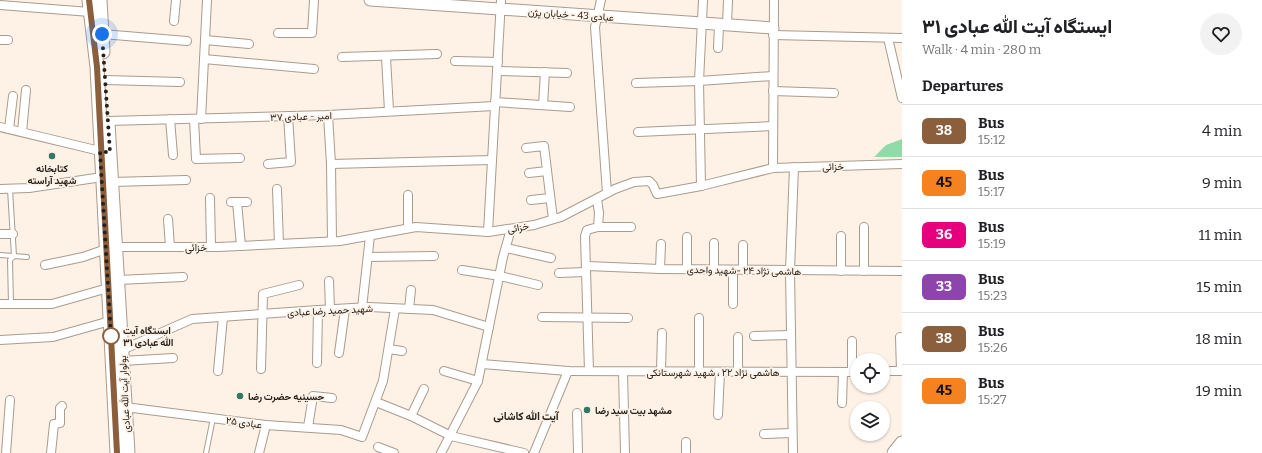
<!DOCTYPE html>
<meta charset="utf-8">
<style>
body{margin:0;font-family:Bitter,Vazirmatn,serif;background:#f2f2f2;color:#202124;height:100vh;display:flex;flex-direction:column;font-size:15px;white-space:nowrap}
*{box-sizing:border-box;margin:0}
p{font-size:13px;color:#757577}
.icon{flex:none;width:22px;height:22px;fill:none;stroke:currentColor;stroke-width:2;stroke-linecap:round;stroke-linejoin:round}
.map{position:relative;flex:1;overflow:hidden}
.drawer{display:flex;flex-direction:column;background:#fff;width:360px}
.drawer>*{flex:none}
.badge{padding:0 8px;border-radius:6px;font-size:14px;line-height:26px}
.controls{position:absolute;left:850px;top:353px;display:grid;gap:8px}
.controls a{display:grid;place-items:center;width:40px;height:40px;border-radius:50%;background:#fff;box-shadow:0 1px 3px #0004;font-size:20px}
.you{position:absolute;width:20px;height:20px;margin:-10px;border:3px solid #fff;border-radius:50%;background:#1a73e8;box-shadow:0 0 0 6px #1a73e833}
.map>.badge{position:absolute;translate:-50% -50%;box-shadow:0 0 0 2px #fff}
h2{padding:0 20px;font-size:15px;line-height:36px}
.round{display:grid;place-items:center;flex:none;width:42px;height:42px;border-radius:21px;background:#f2f2f2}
.overview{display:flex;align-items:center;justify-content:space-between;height:68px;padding:0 20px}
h1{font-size:19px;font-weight:800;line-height:30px}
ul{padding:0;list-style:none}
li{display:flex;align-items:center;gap:12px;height:52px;padding:0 20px;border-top:1px solid #e0e0e0}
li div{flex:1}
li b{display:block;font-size:15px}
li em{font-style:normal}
li .badge{min-width:44px;font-weight:700;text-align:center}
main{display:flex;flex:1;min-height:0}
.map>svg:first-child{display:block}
.green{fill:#93daa9}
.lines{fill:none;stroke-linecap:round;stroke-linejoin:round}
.lane-casing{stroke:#a99b8e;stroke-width:6}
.street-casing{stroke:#a99b8e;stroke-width:10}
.secondary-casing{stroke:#a99b8e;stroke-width:13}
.primary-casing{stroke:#a99b8e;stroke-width:15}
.lane{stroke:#fff;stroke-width:4}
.street{stroke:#fff;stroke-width:8}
.secondary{stroke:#fff;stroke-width:11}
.primary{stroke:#fff;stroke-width:13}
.line-casing{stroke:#fff;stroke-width:9}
.line{stroke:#8b5e3c;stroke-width:6}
.walk{stroke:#26211c;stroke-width:4;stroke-dasharray:0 7.2}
.poi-dot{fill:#367665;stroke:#fef2e7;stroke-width:1.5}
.stop-dot{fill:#fff;stroke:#8b5e3c;stroke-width:2}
.labels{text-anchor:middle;stroke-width:3.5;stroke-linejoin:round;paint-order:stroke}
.street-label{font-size:10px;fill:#26211c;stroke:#fef2e7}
.poi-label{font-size:10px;font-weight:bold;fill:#26211c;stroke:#fef2e7;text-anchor:start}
.stop-label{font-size:10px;font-weight:bold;fill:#26211c;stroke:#fef2e7;text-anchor:start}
.neighbourhood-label{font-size:11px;font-weight:bold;fill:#26211c;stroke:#fef2e7}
</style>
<main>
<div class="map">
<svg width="902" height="453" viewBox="0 0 902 453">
<rect width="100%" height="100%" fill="#fef2e7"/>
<polygon class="green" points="902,139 902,157 874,157 886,145"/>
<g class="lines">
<g class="lane-casing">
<g id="lane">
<polyline points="10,189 14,256 10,260 11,304"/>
<polyline points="0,255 27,257"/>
<polyline points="206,453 213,418"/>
</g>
</g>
<g class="street-casing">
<g id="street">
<polyline points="601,0 595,27 607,193"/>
<polyline points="0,5 90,12"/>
<polyline points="174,21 176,0"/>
<polyline points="727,25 728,0"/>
<polyline points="278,33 312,33 314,0"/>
<polyline points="102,34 187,41"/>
<polyline points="773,35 902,38"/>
<polyline points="888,38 902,98"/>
<polyline points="0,40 8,40"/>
<polyline points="205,40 249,44"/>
<polyline points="718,48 719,25"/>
<polyline points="342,57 437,54"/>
<polyline points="386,57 389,111"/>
<polyline points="204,59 314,69"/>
<polyline points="455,61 498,62"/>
<polyline points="497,71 567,73"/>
<polyline points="105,80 180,82"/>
<polyline points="636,83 699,81 773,76"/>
<polyline points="773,91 834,93"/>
<polyline points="495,102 570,107"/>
<polyline points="543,105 545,72"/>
<polyline points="328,115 331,164 332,241"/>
<polyline points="170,119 173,155"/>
<polyline points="194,119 196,159 240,158"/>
<polyline points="201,119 207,0"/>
<polyline points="108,121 328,115 494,106"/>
<polyline points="0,127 104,152"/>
<polyline points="9,129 13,96"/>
<polyline points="22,132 26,90"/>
<polyline points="638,132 773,126"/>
<polyline points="526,148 544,146 553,219"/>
<polyline points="268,164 291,162 288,116"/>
<polyline points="331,164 492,160"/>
<polyline points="773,168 774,0"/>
<polyline points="529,173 547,171"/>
<polyline points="112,182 186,180"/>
<polyline points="701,186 699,81 703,0"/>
<polyline points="0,189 29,188 102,177"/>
<polyline points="277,189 279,244"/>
<polyline points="210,198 211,247"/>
<polyline points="531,200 550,198"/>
<polyline points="231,202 247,202"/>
<polyline points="237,202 241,246"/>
<polyline points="168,219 170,247"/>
<polyline points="408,227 408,195"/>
<polyline points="598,227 631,227"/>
<polyline points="488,232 501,0"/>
<polyline points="0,234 13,234"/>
<polyline points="841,236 841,271"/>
<polyline points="115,247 218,247 340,241 416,227 488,232 534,225 561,217 615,189 634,182 649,181 653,185 657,194 701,186 773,168 902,164"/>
<polyline points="506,248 551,258"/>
<polyline points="368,257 434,256"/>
<polyline points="45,265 83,257 106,249"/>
<polyline points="587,266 660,269 902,271"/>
<polyline points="660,269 661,244"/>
<polyline points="687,269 687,237"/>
<polyline points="462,270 500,276 538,285"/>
<polyline points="714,270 714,243"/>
<polyline points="743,270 743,245"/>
<polyline points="864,271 864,227"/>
<polyline points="559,273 586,272"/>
<polyline points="118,280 183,277"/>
<polyline points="329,281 330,309"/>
<polyline points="0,304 52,304 108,288"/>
<polyline points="733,304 733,270"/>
<polyline points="362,308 370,236"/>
<polyline points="409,309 411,290"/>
<polyline points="542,317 628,318"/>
<polyline points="754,336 790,335"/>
<polyline points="738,337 738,372"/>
<polyline points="900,337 901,371"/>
<polyline points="0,340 53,337 110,321"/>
<polyline points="852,341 852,372"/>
<polyline points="389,349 402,351"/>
<polyline points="122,350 192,319 318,310 369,307 433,310 489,327"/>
<polyline points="339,353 345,309"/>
<polyline points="122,361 173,358"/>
<polyline points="317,363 318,310"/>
<polyline points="482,364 568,371 857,372"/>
<polyline points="261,369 263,294 299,285"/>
<polyline points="218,371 223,317"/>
<polyline points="444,371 478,381"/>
<polyline points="589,371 585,236 587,230 598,227 599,213 597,199"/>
<polyline points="661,371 662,333"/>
<polyline points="699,371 699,318"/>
<polyline points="883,371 902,371"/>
<polyline points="623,372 625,453"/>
<polyline points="376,402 411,416 451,436 524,453"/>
<polyline points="842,403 843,372"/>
<polyline points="125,407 266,425 341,430 362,437 383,381 395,309"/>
<polyline points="577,413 578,453"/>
<polyline points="718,415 720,372"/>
<polyline points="411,416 424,389"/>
<polyline points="308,427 313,396 332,398"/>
<polyline points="764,434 792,433"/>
<polyline points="378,447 394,453"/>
<polyline points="6,453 10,400"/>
<polyline points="51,453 54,424 60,423 60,408 62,406"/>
<polyline points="259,453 266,425"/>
<polyline points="441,453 478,381 503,257 511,229"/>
<polyline points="534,453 568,371"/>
<polyline points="686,453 686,442"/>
<polyline points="793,453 790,271 794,167"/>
</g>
</g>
<g class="secondary-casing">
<polyline id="secondary" points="370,0 773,28"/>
</g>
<g class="primary-casing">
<g id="primary">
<polyline points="89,0 97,67 117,453"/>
<polyline points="100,0 103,52"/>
<polyline points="108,123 128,453"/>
<polyline points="894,453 902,443"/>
</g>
</g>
<use href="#lane" class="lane"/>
<use href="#street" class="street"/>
<use href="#secondary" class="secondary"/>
<use href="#primary" class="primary"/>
</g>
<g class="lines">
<g class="line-casing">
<polyline id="line" points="89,0 97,67 117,453"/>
</g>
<use href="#line" class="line"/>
<polyline class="walk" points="102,34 110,152 100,152 111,336"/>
</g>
<g class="poi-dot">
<circle cx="52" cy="156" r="4"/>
<circle cx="240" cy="396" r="4"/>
<circle cx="587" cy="410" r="4"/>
</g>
<circle class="stop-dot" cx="111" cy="336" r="8"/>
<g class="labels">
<g class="street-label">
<text transform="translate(571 14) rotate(4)" y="4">عبادی 43 - خیابان پژن</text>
<text transform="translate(301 116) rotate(-2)" y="4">امیر - عبادی ۳۷</text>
<text transform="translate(833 166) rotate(-1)" y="4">خزائی</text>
<text transform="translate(518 227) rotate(-10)" y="4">خزائی</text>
<text x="196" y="251">خزائی</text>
<text transform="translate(744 270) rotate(1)" y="4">هاشمی نژاد ۲۴ -شهید واحدی</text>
<text transform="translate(330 310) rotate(-3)" y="4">شهید حمید رضا عبادی</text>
<text x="713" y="376">هاشمی نژاد ۲۲ ، شهید شهرستانکی</text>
<text transform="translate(124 394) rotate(-93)" y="4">بولوار آیت الله عبادی</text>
<text transform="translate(244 422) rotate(8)" y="4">عبادی ۲۵</text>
</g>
<g class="poi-label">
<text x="52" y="172" text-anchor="middle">کتابخانه<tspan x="52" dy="12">شهید آراسته</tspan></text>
<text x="248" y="400">حسینیه حضرت رضا</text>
<text x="595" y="414">مشهد بيت سيد رضا</text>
</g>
<g class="stop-label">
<text x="123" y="334">ایستگاه آیت<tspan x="123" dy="12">الله عبادی ۳۱</tspan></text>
</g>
<g class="neighbourhood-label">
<text x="526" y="420">آیت الله کاشانی</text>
</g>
</g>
</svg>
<div class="controls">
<a><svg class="icon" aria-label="locate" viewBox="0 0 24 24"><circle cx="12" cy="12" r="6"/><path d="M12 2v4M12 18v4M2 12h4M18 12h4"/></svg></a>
<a><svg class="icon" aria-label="layers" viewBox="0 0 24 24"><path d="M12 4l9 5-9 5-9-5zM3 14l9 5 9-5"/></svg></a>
</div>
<div class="you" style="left:102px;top:34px"></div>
</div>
<section class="drawer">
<div class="overview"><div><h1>ایستگاه آیت الله عبادی ۳۱</h1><p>Walk · 4 min · 280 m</p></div><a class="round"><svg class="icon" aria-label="heart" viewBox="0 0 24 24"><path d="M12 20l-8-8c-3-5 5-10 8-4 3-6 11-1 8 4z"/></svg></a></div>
<h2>Departures</h2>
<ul>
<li><span class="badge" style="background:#8b5e3c;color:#fff">38</span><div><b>Bus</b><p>15:12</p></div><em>4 min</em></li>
<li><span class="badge" style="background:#f58220;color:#111">45</span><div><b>Bus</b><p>15:17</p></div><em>9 min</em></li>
<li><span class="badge" style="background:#e6007e;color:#fff">36</span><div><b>Bus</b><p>15:19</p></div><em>11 min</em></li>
<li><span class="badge" style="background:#8e44ad;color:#fff">33</span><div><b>Bus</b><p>15:23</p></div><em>15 min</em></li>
<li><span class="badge" style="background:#8b5e3c;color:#fff">38</span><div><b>Bus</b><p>15:26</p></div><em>18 min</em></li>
<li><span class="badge" style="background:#f58220;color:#111">45</span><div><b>Bus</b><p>15:27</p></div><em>19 min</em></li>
</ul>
</section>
</main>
